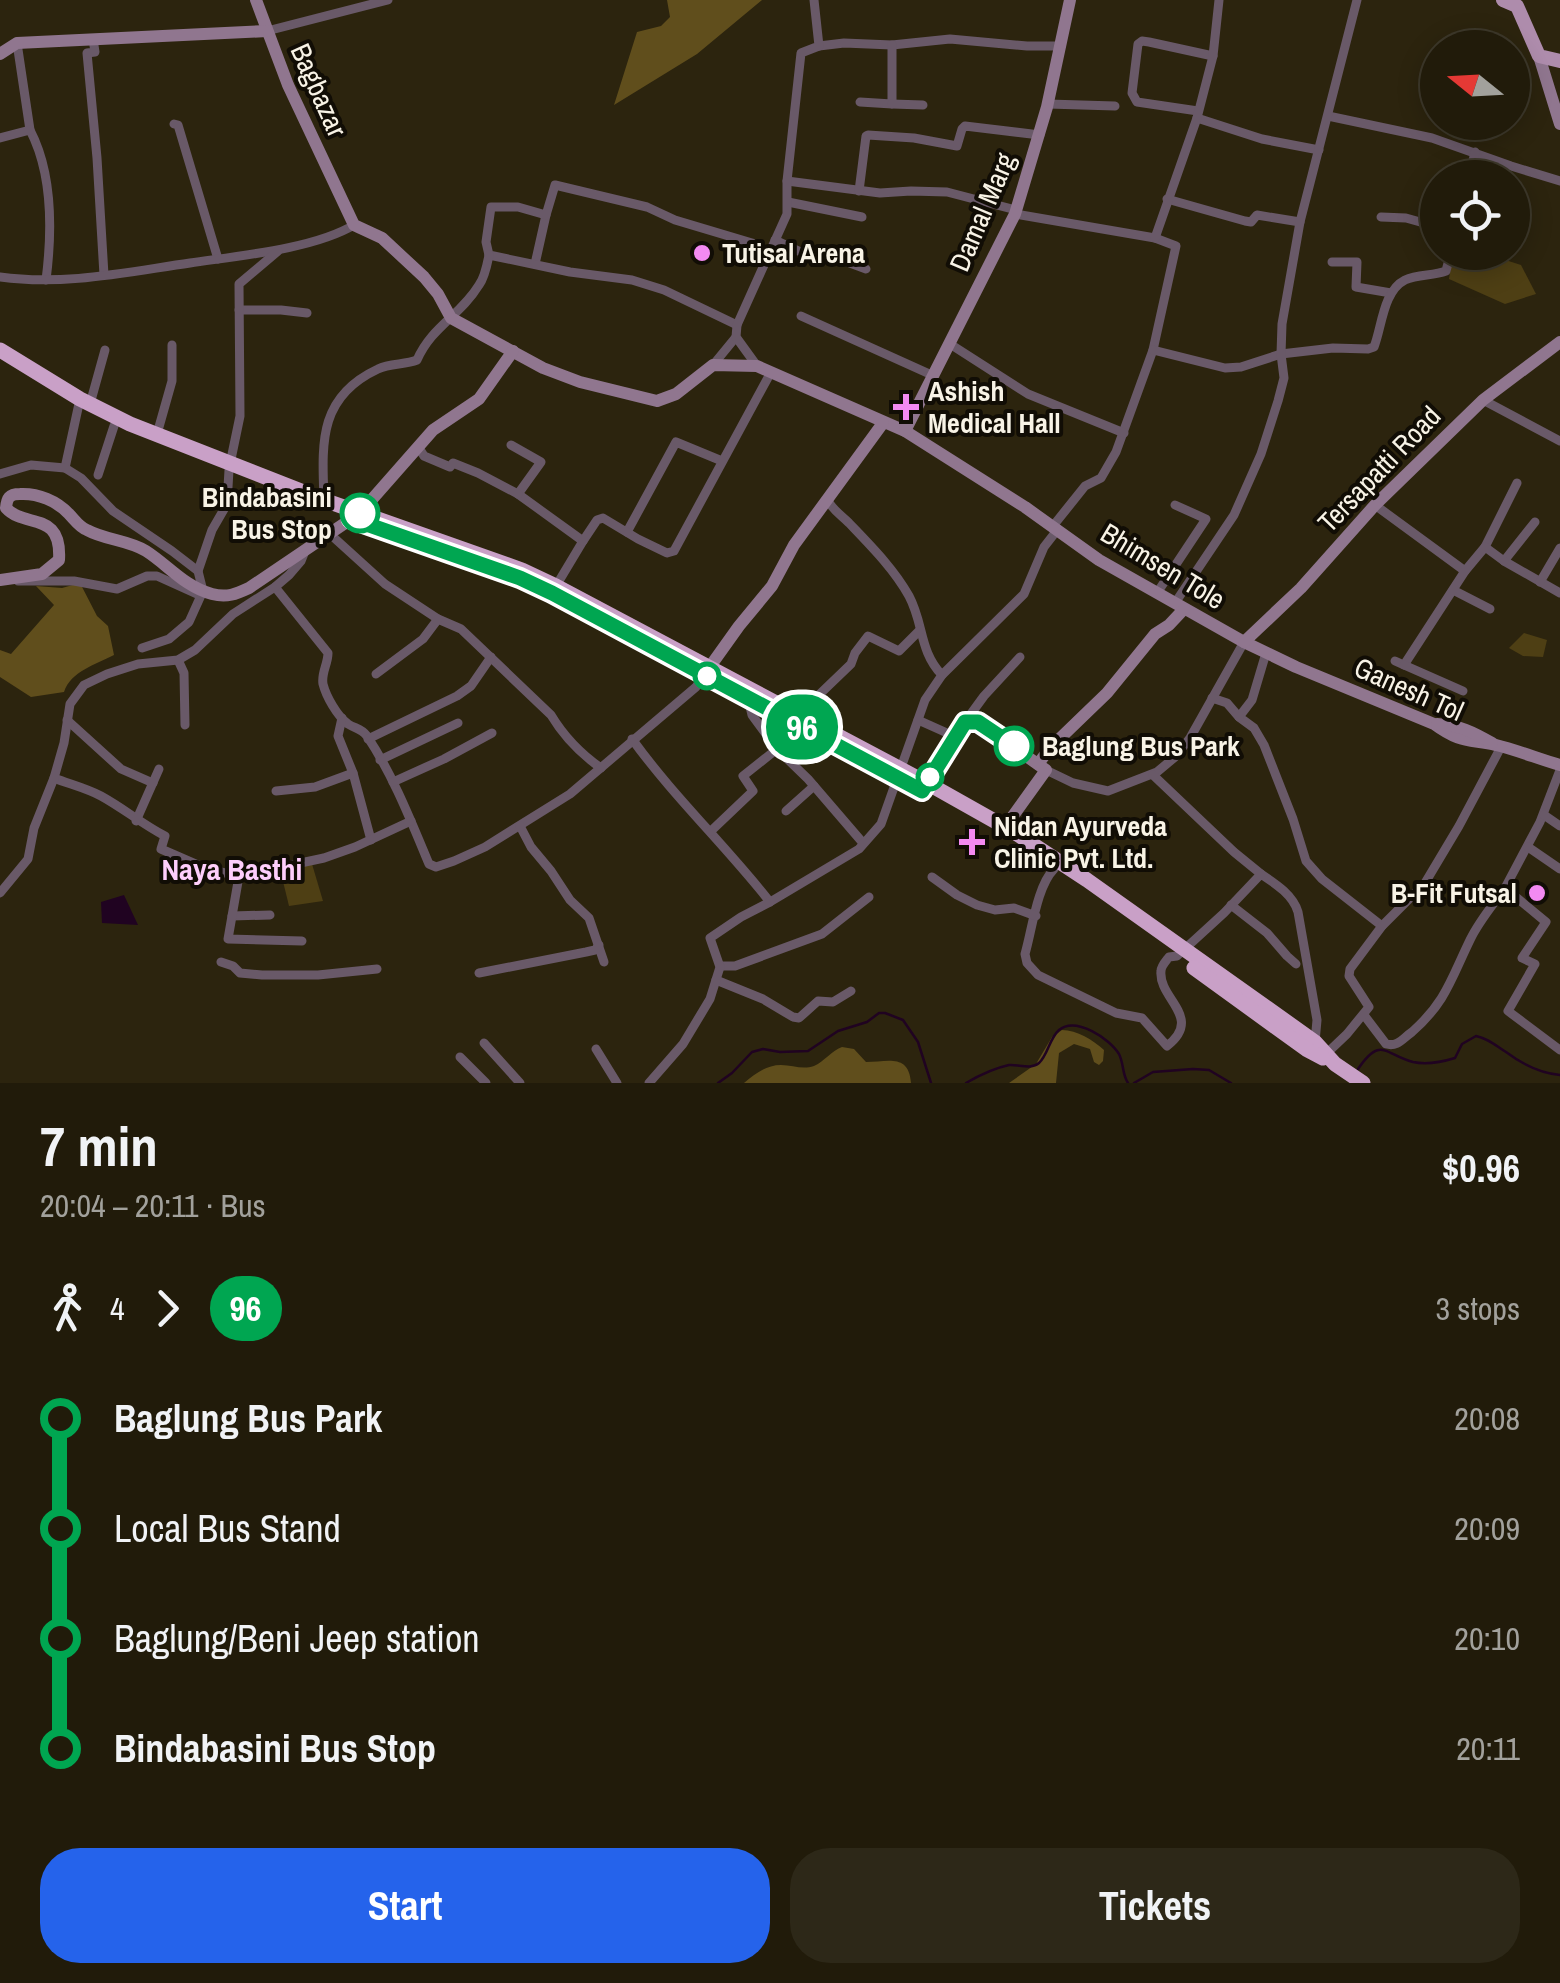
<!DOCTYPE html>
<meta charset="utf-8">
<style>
body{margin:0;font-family:"Archivo Narrow",sans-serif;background:#2d2818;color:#f1f3f6;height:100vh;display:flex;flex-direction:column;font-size:38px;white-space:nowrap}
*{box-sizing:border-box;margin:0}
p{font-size:32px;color:#a2a19c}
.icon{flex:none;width:55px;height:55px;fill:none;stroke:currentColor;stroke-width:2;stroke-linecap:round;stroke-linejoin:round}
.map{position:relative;height:1083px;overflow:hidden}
.drawer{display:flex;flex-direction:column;background:#211b0a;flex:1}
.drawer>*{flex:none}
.badge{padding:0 20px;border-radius:32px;font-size:35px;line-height:65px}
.needle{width:65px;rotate:288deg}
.fabs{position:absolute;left:1420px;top:30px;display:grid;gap:20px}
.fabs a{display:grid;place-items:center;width:110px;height:110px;border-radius:50%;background:#211b0a;box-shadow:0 5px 25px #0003,0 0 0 2px #3e392b;font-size:50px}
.map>.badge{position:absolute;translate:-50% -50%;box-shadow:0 0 0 5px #fff}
.legs{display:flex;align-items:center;gap:15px;height:110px;padding:0 40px;font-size:32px}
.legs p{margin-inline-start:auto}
.overview{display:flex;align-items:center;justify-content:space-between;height:170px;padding:0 40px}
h1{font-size:55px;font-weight:700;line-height:75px}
.button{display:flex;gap:20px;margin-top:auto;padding:20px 40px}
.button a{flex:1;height:115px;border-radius:40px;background:#2563eb;color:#fff;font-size:40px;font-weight:700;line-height:115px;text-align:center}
.button a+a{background:#2d2818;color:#f1f3f6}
ul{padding:0 40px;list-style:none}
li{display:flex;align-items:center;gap:35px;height:110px;font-size:38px}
li i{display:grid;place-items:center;width:15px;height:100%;margin:0 12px;background:currentColor}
li i::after{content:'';width:25px;height:25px;margin:-12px;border:8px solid;border-radius:50%;background:#211b0a}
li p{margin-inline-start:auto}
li:first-child i{background:linear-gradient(#0000 50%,currentColor 0)}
li:last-child i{background:linear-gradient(currentColor 50%,#0000 0)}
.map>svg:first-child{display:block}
.green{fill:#4e3f14}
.forest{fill:#604e1c}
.water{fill:#200321}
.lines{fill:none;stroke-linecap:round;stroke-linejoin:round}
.stream{stroke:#200321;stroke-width:2.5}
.street{stroke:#695968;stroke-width:9}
.secondary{stroke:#90768f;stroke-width:12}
.primary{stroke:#ae8cac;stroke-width:14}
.highway{stroke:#c9a0c7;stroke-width:15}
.line-1-casing{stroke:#fff;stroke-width:22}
.line-1{stroke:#00a651;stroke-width:15}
.poi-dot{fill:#f38af2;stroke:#110d05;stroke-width:4}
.stop-1-dot{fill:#fff;stroke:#00a651;stroke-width:5}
.labels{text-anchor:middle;stroke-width:8;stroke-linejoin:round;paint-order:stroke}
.street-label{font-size:28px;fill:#f8f3e6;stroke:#110d05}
.poi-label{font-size:28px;font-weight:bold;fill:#f8f3e6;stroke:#110d05;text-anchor:start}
.stop-label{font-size:28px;font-weight:bold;fill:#f8f3e6;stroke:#110d05;text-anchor:end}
.neighbourhood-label{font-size:30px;font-weight:bold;fill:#fecefc;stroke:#110d05}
</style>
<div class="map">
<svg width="1560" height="1083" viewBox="0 0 1560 1083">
<rect width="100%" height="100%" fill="#2c240e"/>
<g class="green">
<polygon points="1453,253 1484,253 1521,265 1536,294 1505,304 1449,279"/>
<polygon points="1524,633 1547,640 1543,657 1523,656 1509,648"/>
<polygon points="312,864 323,901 289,906 280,869"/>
</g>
<g class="forest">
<polygon points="667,0 762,0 697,54 614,105 637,32 661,26 670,17"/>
<path d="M80 583 97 616 108 626 114 655C95 665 71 671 64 692L31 697 0 677V650L11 654 54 605 36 586 62 588Z"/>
<path d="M1062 1030C1077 1030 1093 1040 1104 1050L1103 1061 1099 1065 1094 1062 1090 1049 1074 1044 1059 1053 1056 1083H1009L1036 1064 1052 1037Z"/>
<path d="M842 1047 854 1049 866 1062C887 1062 909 1053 911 1083H744C755 1074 766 1065 781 1065 793 1065 802 1070 814 1066 825 1061 831 1051 842 1047Z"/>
</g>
<polygon class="water" points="124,895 138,925 102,923 101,902"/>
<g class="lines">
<g class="stream">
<path d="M1358 1069C1381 1035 1385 1055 1413 1062 1427 1065 1442 1062 1455 1058L1462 1044 1476 1036C1489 1039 1495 1045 1506 1052 1522 1064 1539 1073 1560 1075"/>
<polyline points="718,1083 732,1073 752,1052 763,1049 780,1052 808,1051 838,1031 867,1022 879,1013 885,1013 903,1020 918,1042 931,1083"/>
<path d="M966 1083C978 1076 995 1068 1009 1065 1018 1064 1031 1070 1039 1063 1048 1055 1049 1039 1059 1030 1076 1016 1110 1039 1119 1054 1124 1064 1122 1074 1128 1083"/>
<polyline points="1134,1083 1153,1072 1193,1069 1209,1070 1231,1083"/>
</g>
<g class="street">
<polyline points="267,31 388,0"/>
<polyline points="93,39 95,52 87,53 97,158 104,275"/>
<path d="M17 43 30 130C53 174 52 233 46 280"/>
<polyline points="819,46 844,43 892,45 950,39 1027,46 1061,46"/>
<polyline points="860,102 892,104 892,45"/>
<polyline points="892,104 923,105"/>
<polyline points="1048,104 1115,106"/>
<polyline points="1198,111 1137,102 1132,93 1138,44 1142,41 1149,42 1213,56"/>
<polyline points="1328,116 1432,138 1511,166 1560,181"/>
<polyline points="1197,118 1262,139 1319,150"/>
<polyline points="174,124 178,125 218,259"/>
<polyline points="0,138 30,130"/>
<polyline points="1469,178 1475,152"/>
<polyline points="787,181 880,193 911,191 947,192 1016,210"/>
<polyline points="859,191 866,136 868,135 914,138 957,146 962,129 965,126 1040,135"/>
<polyline points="1167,199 1245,221 1251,222 1257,215 1300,222"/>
<polyline points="788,202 862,217"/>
<polyline points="1015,214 1155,238 1176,246 1153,350 1116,452 1101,478 1085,486 1053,526"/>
<polyline points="1381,217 1406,218 1438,227"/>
<polyline points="1155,238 1197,118 1213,56 1219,0"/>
<polyline points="775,240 820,261 823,253 866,269"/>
<polyline points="1332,262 1357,262 1356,287 1391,293"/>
<polyline points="535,264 546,215"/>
<path d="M0 277C64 286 127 272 190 263 237 256 314 249 354 225"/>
<polyline points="239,310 281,310 307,313"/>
<polyline points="801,316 934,376"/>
<polyline points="737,325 664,290 632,280 570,272 489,255 486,242 491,207 518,207 546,215 555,185 647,207 675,220 752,243 768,257"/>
<polyline points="950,344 1028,394 1124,433"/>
<path d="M1153 350 1225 368 1241 367 1281 354 1333 348 1368 349 1374 347C1382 327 1383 291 1405 280 1418 274 1433 276 1446 271L1451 252"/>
<polyline points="713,365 736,337"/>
<polyline points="757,366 736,337 737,325 787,214 787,181 801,53 819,46 814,0"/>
<polyline points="1483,400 1560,441"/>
<polyline points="90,404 105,350"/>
<polyline points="157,434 172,381 172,345"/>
<polyline points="511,445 541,462 518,494 583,541 556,586"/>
<polyline points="419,448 424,456 450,467 453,463 478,473 518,494"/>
<polyline points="230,464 240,416 239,284 278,251"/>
<polyline points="65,468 80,399"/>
<polyline points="0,474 31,465 65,468 81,478 113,511 172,551 198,571 203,591 189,622 169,639 142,648"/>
<polyline points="98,475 114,426"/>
<path d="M324 500C322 443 318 397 378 369 390 363 405 365 417 360 432 326 460 316 479 285 485 277 487 265 489 255"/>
<path d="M828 501C834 511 841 515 849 523 871 546 894 569 909 596 924 624 919 651 942 675"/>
<polyline points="1375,505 1465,571"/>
<polyline points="1535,522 1504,561 1560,593"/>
<polyline points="627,532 676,442 722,461"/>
<path d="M331 535 385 584 438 619 461 629 551 715C563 735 581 754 601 768"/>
<polyline points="583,541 597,520 603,518 638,539 667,553 674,551 771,372"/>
<polyline points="1485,547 1517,483"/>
<polyline points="198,571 212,530 227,504 229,470"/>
<polyline points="18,581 74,581 117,589 147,576 157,576 199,595"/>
<polyline points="1540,582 1560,548"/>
<path d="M275 587 328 653C328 664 321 673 323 684 326 696 337 716 348 724 356 729 361 728 367 736 393 775 411 821 429 864L436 867 454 861 485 847 570 794 696 687 704 675"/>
<polyline points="1453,590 1490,609"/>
<polyline points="1157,593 1206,519 1175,505"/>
<polyline points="1175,603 1234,515 1261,454 1278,401 1284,378 1281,354 1282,324 1300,222 1357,0"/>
<polyline points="1266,653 1252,700 1239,717 1254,728 1264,745 1293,819 1306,861 1322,879 1382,926"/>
<polyline points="178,660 184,673 185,725"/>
<polyline points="1395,661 1404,665 1465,571 1485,547 1504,561"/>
<polyline points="1404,665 1463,691"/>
<polyline points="376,674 423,639 438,619"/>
<polyline points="1212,698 1227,703 1239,717"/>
<polyline points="798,715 851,664 855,653 868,636 899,651 920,630"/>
<polyline points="342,718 338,736 353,773"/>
<polyline points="67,720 121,769 153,783"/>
<polyline points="918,720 956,737"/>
<polyline points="965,722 984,696 1020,657"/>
<polyline points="368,739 457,696 471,686 491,657"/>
<path d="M632 739C674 797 726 846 770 902"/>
<polyline points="777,749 808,779 863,843"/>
<polyline points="380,760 458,723"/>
<polyline points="1046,770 1073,783 1108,791 1157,772 1175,757 1190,738 1244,642"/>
<polyline points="1560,770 1540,822 1505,888 1546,922 1522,958 1535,964 1508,1011 1560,1050"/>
<polyline points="1153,775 1234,852 1261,874"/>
<path d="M54 778C69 784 86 788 101 796 123 808 142 824 165 836L161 849 207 869 239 876"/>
<polyline points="393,782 444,759 492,733"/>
<polyline points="276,791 315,787 353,773 371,840"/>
<polyline points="786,811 814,786"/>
<polyline points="1544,815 1560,826"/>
<polyline points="136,821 159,769"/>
<polyline points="520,826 531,847 551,871 570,900 589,918 604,962"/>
<polyline points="711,831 753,791 743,776 777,749 752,715 748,698"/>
<polyline points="1528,847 1560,869"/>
<path d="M1054 869C1037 886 1032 930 1025 954L1027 963 1038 975 1116 1013 1142 1018 1167 1046C1204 1017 1158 999 1161 971 1161 966 1166 961 1169 957L1177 956 1224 913 1261 874C1276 884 1293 895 1298 912L1317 1020 1315 1042"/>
<polyline points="932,877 957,895 977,905 995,910 1014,908 1036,916"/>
<polyline points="0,893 28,859 34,828 54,778 64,743 70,704 84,685 107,674 138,664 178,660 195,650 233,614 275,587 289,575 301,561 305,551"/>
<polyline points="1231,905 1267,933 1287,956 1296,964"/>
<polyline points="232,916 270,915"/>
<polyline points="302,941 228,939 239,876 324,858 355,847 411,821"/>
<polyline points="221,962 233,966 240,973 262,975 318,975 377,969"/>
<polyline points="720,966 735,966 822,934 869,897"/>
<polyline points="479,973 586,952 595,950 599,945"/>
<polyline points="716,980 763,999 793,1017 799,1018 818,1001 833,1002 851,991"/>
<path d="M1364 1015 1386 1044C1398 1047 1402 1039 1412 1032 1446 1002 1451 979 1470 940 1479 921 1493 905 1505 888"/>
<polyline points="484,1043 520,1083"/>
<polyline points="596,1049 617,1083"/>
<polyline points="1326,1054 1347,1034 1369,1007 1349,976 1350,969 1382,926 1425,883 1459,826 1501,747"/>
<polyline points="460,1057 486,1083"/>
<polyline points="649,1083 683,1044 710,999 720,967 710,938 741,917 770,902 859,849 881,824 925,700 942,675 1024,594 1044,547 1058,529"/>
</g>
<g class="secondary">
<path d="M256 0 288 85 354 225 382 238 424 277 438 294 451 318 543 368 580 382 657 401 676 394 713 365 757 366 905 431 1025 507 1099 560 1244 642 1296 667 1434 724C1460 743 1467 739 1496 745 1517 750 1539 759 1560 765"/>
<polyline points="0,54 17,43 267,31"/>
<polyline points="1539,56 1560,124"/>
<polyline points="905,431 1015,214 1047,107 1070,0"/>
<path d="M0 580 42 574 59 560C62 510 25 529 6 508 7 498 9 494 20 494 38 493 57 501 69 514 75 520 79 527 87 530 105 540 128 540 146 551 168 565 185 587 212 594 227 598 236 594 249 588L360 513 433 430 479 399 513 351"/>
<polyline points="1244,642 1301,588 1375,505 1483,400 1560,342"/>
<polyline points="704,675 739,626 772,586 794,545 883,423"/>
<path d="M1437 724C1459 725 1473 732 1492 743"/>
<polyline points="1038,764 1050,748 1107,693 1155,634 1169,625 1184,609"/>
<polyline points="922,791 965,722 978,722 1046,770 1005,827"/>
</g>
<polyline class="primary" points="1503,0 1517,6 1539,56 1560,61"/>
<g class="highway">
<polyline points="0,350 80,399 130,424 324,500 522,570 556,586 927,783 1014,832 1087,880 1315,1042 1335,1064 1363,1083"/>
<polyline points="1194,968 1306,1049 1323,1058"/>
</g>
</g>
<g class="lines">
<g class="line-1-casing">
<polyline id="line-1" points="360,513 352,519 520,578 552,593 922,791 965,722 978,722 1014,746"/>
</g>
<use href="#line-1" class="line-1"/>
</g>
<g class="poi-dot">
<circle cx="702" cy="253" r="10"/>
<path d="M901 392h10v10h10v10h-10v10h-10v-10h-10v-10h10z"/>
<path d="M967 827h10v10h10v10h-10v10h-10v-10h-10v-10h10z"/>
<circle cx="1537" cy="893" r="10"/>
</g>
<g class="stop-1-dot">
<circle cx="360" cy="513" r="18"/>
<circle cx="707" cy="676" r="12"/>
<circle cx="1014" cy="746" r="18"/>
<circle cx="930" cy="777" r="12"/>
</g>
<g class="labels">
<g class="street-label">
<text transform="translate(319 90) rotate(66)" y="10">Bagbazar</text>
<text transform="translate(982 212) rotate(-67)" y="10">Damal Marg</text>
<text transform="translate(1379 469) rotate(-46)" y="10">Tersapatti Road</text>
<text transform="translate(1163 566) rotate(31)" y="10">Bhimsen Tole</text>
<text transform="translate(1409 689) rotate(24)" y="10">Ganesh Tol</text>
</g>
<g class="poi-label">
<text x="722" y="263">Tutisal Arena</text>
<text x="928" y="401">Ashish<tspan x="928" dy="32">Medical Hall</tspan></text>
<text x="994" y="836">Nidan Ayurveda<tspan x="994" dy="32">Clinic Pvt. Ltd.</tspan></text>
<text x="1517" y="903" text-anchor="end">B-Fit Futsal</text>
</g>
<g class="stop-label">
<text x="332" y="507">Bindabasini<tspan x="332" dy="32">Bus Stop</tspan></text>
<text x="1042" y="756" text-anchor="start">Baglung Bus Park</text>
</g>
<g class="neighbourhood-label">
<text x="232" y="880">Naya Basthi</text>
</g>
</g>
</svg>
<div class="fabs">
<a><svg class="needle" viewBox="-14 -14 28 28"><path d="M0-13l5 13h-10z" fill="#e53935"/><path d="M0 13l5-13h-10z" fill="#a2a19c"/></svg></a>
<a><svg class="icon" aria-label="locate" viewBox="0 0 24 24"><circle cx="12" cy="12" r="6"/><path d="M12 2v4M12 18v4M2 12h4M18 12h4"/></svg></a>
</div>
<b class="badge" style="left:802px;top:727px;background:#00a651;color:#fff">96</b>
</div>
<section class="drawer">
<div class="overview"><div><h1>7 min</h1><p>20:04 – 20:11 · Bus</p></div><b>$0.96</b></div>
<div class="legs"><svg class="icon" aria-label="walk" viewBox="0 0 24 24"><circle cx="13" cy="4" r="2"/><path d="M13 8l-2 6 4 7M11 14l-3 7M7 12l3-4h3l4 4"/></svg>4<svg class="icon" aria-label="forward" viewBox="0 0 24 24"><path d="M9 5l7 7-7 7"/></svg><b class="badge" style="background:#00a651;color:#fff">96</b><p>3 stops</p></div>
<ul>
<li><i style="color:#00a651"></i><b>Baglung Bus Park</b><p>20:08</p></li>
<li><i style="color:#00a651"></i><span>Local Bus Stand</span><p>20:09</p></li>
<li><i style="color:#00a651"></i><span>Baglung/Beni Jeep station</span><p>20:10</p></li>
<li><i style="color:#00a651"></i><b>Bindabasini Bus Stop</b><p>20:11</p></li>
</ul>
<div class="button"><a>Start</a><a>Tickets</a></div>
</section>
